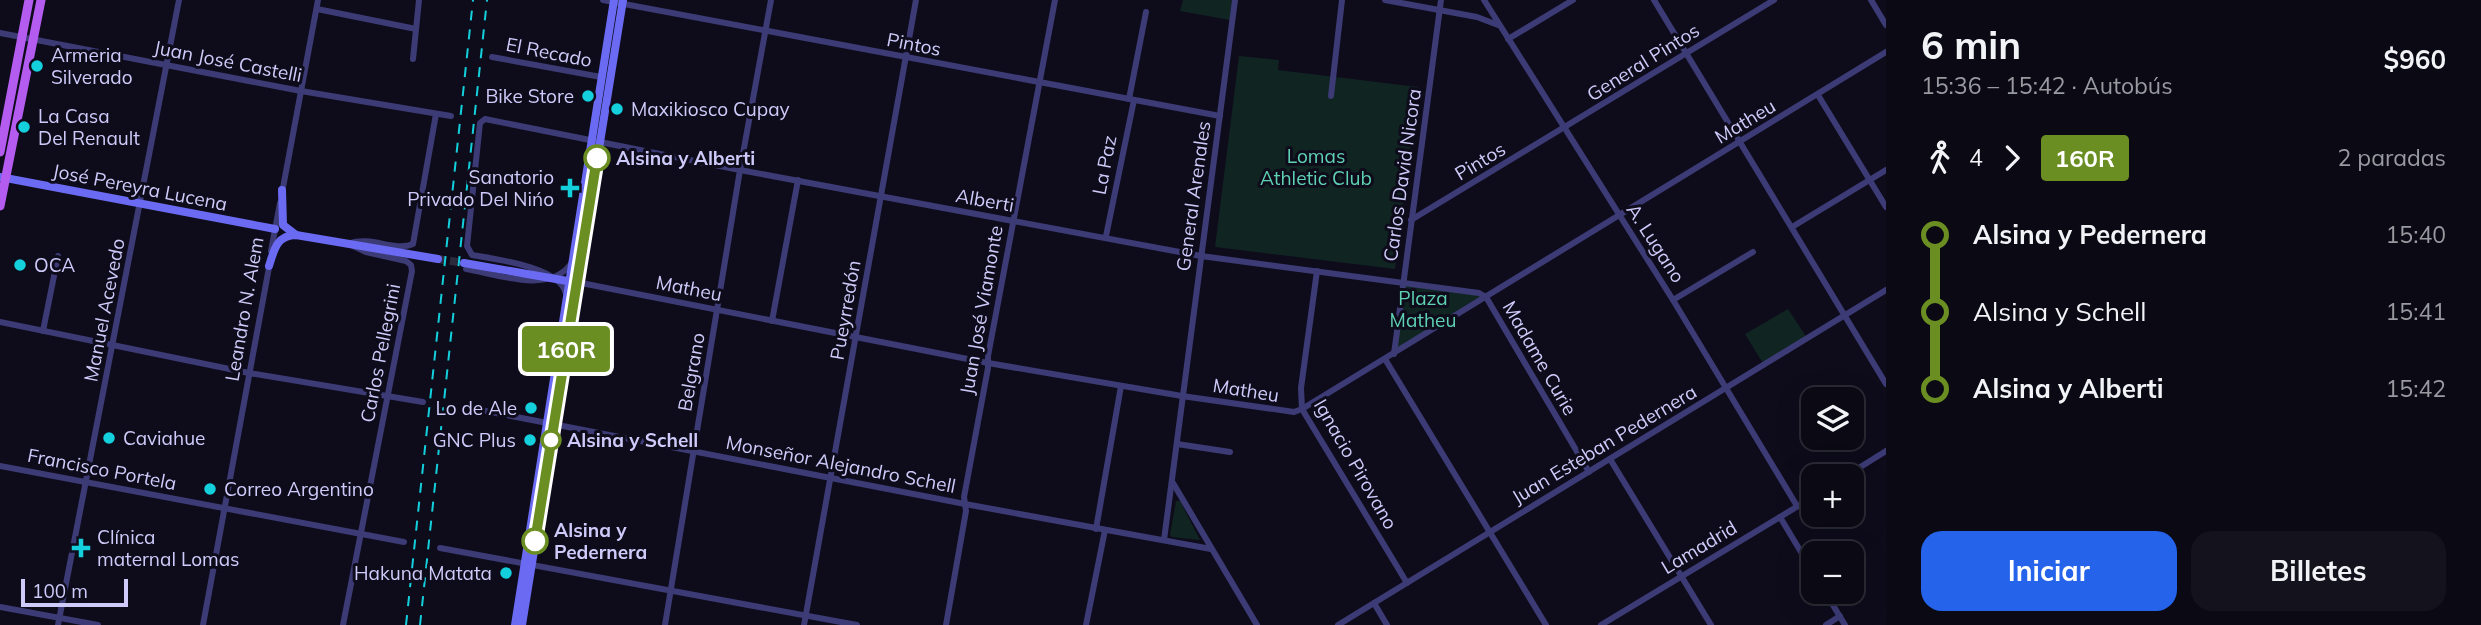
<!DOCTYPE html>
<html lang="es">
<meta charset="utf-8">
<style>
body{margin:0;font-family:Mulish,sans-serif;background:#13121d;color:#f1f3f6;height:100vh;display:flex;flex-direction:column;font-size:26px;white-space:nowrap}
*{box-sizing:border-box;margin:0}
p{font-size:23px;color:#999aa0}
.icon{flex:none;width:38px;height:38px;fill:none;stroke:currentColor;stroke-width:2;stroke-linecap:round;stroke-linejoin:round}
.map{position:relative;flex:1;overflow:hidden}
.sheet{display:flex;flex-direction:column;background:#0a0914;width:595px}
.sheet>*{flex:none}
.badge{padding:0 14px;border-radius:5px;font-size:24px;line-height:46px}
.controls{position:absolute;left:1801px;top:387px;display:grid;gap:14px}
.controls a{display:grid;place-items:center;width:63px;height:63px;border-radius:14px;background:#0a0914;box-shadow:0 7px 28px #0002,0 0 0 2px #2a2a34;font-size:35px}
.scale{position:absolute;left:21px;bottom:18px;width:107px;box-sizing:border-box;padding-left:7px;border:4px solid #cecbfa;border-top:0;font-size:19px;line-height:24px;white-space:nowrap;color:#cecbfa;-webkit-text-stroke:5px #0e0c1b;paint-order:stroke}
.map>.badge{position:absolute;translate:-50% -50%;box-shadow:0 0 0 4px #fff}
.legs{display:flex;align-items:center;gap:10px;height:77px;padding:0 35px;font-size:23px}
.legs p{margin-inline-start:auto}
.overview{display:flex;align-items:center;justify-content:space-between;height:119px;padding:0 35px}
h1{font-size:38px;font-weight:700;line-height:52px}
.action{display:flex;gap:14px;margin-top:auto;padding:14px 35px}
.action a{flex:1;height:80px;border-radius:21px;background:#2563eb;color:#fff;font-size:28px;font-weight:700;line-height:80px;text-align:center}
.action a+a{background:#13121d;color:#f1f3f6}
ul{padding:0 35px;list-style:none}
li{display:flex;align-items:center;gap:24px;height:77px;font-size:26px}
li i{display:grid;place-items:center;width:10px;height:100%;margin:0 9px;background:currentColor}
li i::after{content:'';width:18px;height:18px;margin:-9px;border:5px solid;border-radius:50%;background:#0a0914}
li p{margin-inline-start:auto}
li:first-child i{background:linear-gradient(#0000 50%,currentColor 0)}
li:last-child i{background:linear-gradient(currentColor 50%,#0000 0)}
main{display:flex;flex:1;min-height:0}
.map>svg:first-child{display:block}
.green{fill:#102422}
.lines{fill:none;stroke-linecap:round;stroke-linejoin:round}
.secondary-tunnel{stroke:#2b293c;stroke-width:8;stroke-dasharray:8 4;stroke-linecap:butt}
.street{stroke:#3c3b76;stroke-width:6}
.secondary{stroke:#6a6bf2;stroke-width:8}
.primary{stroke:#b45bf0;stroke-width:9}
.rail{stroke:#14d0dd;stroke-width:2;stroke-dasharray:10 9;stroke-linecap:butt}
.line-1-casing{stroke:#fff;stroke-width:16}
.line-1{stroke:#6b8e23;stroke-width:10}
.poi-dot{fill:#14d0dd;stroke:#0e0c1b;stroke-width:2.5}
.stop-1-dot{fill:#fff;stroke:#6b8e23;stroke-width:3.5}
.labels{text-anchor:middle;stroke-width:6;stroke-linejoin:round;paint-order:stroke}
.street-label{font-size:19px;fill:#cecbfa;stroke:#0e0c1b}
.poi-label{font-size:19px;fill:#cecbfa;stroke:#0e0c1b;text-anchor:start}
.park-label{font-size:19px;fill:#5ed2b2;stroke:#0e0c1b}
.stop-label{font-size:19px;font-weight:bold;fill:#cecbfa;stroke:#0e0c1b;text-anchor:start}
</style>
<main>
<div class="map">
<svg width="1886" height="625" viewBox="0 0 1886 625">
<rect width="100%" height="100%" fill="#0e0c1b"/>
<g class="green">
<polygon points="1183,0 1232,0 1230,20 1180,11"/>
<polygon points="1239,56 1279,60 1278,70 1418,87 1395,269 1215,247"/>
<polygon points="1403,282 1486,297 1394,354"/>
<polygon points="1788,309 1807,338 1764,365 1745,334"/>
<polygon points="1176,501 1180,501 1200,540 1172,537 1170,535"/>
</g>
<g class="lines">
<polyline class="secondary-tunnel" points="438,259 464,263"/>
<g class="street">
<polyline points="603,0 1220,116"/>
<polyline points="1385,0 1477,17 1498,25"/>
<polyline points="1484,0 1673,300 1797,506"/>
<polyline points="1654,0 1886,384"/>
<polyline points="1871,0 1886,25"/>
<polyline points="317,9 416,29"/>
<polyline points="0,33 301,91 451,116"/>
<polyline points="1508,39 1573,0"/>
<polyline points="492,57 601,77"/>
<polyline points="413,59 419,0"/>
<polyline points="1818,95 1886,207"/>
<polyline points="1331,96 1342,0"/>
<polyline points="1129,99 1146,12"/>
<polyline points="282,193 318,0"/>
<polyline points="1411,220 1774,0"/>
<polyline points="1792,227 1886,170"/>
<polyline points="1106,236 1134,100"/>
<path d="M350 243C372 236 395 252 413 244L436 114"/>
<polyline points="271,251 280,203"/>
<path d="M466 269C496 274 548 294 570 265"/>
<polyline points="1317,271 1301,388 1302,409 1407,583"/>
<polyline points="576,282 988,363 1182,396 1294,412 1302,409 1886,52"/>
<path d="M566 294C561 267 495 259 472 255L467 246 480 123 485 119 740 170 1201 256 1479 293 1486 297 1589 472"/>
<polyline points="1673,300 1753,252"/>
<polyline points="772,321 798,180"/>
<polyline points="0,322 249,373 423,402"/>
<polyline points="43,331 58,256"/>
<polyline points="1394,354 1441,0"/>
<polyline points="1385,359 1546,625"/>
<polyline points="465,407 965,504 1211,549"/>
<polyline points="1177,444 1230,452"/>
<polyline points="1610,459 1711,625"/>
<polyline points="0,466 404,542"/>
<polyline points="1846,476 1886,451"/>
<polyline points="1173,483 1257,625"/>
<polyline points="1780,517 1813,572"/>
<polyline points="1096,529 1121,386"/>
<polyline points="1164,540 1235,0"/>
<polyline points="440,548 857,625"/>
<polyline points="1825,592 1845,625"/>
<polyline points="1374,603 1387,625"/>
<polyline points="0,607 98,625"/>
<polyline points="58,625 179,0"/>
<polyline points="203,625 270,262"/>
<polyline points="343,625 412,271 411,265 406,261 366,252 353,246"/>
<polyline points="665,625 740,170 771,0"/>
<polyline points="804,625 916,0"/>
<polyline points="946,625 966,511 964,497 988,368 988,356 1055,0"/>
<polyline points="1086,625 1105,530"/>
<polyline points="1338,625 1886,290"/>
<polyline points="1601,625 1813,497"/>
<polyline points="1826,625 1840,616"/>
</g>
<g class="secondary">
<polyline points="0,177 275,229"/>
<polyline points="282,190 283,225 296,235"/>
<polyline points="464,263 573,282"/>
<path d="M269 266C274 250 277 235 296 235L438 259"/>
<polyline points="515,625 614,0"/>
<polyline points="522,625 623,0"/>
</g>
<g class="primary">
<polyline points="0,152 29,0"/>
<polyline points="0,206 41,0"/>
</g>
<g class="rail">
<polyline points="406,625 473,0"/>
<polyline points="420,625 487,0"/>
</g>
</g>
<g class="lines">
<g class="line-1-casing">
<polyline id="line-1" points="535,541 597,158"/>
</g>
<use href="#line-1" class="line-1"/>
</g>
<g class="poi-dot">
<circle cx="37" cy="66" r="7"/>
<circle cx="588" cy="96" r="7"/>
<circle cx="617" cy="109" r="7"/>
<circle cx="24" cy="127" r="7"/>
<path d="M566.5 177.5h7v7h7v7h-7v7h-7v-7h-7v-7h7z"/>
<circle cx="20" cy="265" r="7"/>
<circle cx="531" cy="408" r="7"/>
<circle cx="109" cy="438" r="7"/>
<circle cx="530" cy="440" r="7"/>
<circle cx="210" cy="489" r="7"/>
<path d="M77.5 537.5h7v7h7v7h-7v7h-7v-7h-7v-7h7z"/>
<circle cx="506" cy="573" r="7"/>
</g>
<g class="stop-1-dot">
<circle cx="597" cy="158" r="12"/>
<circle cx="551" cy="440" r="9"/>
<circle cx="535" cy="541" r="12"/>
</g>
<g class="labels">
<g class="street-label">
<text transform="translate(914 44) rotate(11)" y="7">Pintos</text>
<text transform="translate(549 52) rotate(11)" y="7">El Recado</text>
<text transform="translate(228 61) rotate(11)" y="7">Juan José Castelli</text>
<text transform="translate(1643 62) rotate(-32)" y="7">General Pintos</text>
<text transform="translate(1745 121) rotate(-31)" y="7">Matheu</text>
<text transform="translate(1480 161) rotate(-31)" y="7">Pintos</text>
<text transform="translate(1104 165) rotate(-79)" y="7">La Paz</text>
<text transform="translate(1402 175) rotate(-82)" y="7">Carlos David Nicora</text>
<text transform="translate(140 187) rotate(11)" y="7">José Pereyra Lucena</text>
<text transform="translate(1193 196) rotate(-82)" y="7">General Arenales</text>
<text transform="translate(985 200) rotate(10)" y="7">Alberti</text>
<text transform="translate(1656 243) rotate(57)" y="7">A. Lugano</text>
<text transform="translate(689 288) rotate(11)" y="7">Matheu</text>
<text transform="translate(244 309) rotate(-80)" y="7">Leandro N. Alem</text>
<text transform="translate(104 310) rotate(-79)" y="7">Manuel Acevedo</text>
<text transform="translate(845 310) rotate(-80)" y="7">Pueyrredón</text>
<text transform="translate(981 310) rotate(-80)" y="7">Juan José Viamonte</text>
<text transform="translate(380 353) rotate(-79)" y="7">Carlos Pellegrini</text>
<text transform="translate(1540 358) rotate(60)" y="7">Madame Curie</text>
<text transform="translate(691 372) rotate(-80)" y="7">Belgrano</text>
<text transform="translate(1246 390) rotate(9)" y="7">Matheu</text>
<text transform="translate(1604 444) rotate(-31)" y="7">Juan Esteban Pedernera</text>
<text transform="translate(841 464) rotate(11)" y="7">Monseñor Alejandro Schell</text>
<text transform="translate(1356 464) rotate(60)" y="7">Ignacio Pirovano</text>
<text transform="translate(102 469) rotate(11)" y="7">Francisco Portela</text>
<text transform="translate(1699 547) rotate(-31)" y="7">Lamadrid</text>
</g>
<g class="poi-label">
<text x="51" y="62">Armeria<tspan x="51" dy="22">Silverado</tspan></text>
<text x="574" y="103" text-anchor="end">Bike Store</text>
<text x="631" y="116">Maxikiosco Cupay</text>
<text x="38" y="123">La Casa<tspan x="38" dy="22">Del Renault</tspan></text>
<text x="554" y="184" text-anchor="end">Sanatorio<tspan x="554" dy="22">Privado Del Nińo</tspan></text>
<text x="34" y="272">OCA</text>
<text x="517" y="415" text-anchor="end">Lo de Ale</text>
<text x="123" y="445">Caviahue</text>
<text x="516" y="447" text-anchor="end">GNC Plus</text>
<text x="224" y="496">Correo Argentino</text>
<text x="97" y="544">Clínica<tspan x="97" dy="22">maternal Lomas</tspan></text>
<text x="492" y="580" text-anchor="end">Hakuna Matata</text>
</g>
<g class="park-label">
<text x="1316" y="163">Lomas<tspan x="1316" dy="22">Athletic Club</tspan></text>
<text x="1423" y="305">Plaza<tspan x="1423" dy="22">Matheu</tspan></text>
</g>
<g class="stop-label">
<text x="616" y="165">Alsina y Alberti</text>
<text x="567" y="447">Alsina y Schell</text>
<text x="554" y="537">Alsina y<tspan x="554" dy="22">Pedernera</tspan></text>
</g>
</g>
</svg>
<div class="controls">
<a><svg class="icon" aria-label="layers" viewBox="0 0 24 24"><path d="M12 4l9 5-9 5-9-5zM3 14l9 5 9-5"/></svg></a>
<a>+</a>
<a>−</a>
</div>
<div class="scale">100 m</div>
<b class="badge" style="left:566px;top:349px;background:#6b8e23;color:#fff">160R</b>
</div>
<section class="sheet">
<div class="overview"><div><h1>6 min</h1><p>15:36 – 15:42 · Autobús</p></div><b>$960</b></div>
<div class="legs"><svg class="icon" aria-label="walk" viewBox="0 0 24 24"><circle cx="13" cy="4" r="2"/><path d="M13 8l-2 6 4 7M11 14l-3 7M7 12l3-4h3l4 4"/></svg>4<svg class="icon" aria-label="forward" viewBox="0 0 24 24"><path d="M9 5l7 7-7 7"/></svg><b class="badge" style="background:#6b8e23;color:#fff">160R</b><p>2 paradas</p></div>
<ul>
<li><i style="color:#6b8e23"></i><b>Alsina y Pedernera</b><p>15:40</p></li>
<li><i style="color:#6b8e23"></i><span>Alsina y Schell</span><p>15:41</p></li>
<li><i style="color:#6b8e23"></i><b>Alsina y Alberti</b><p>15:42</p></li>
</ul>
<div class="action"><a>Iniciar</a><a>Billetes</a></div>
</section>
</main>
